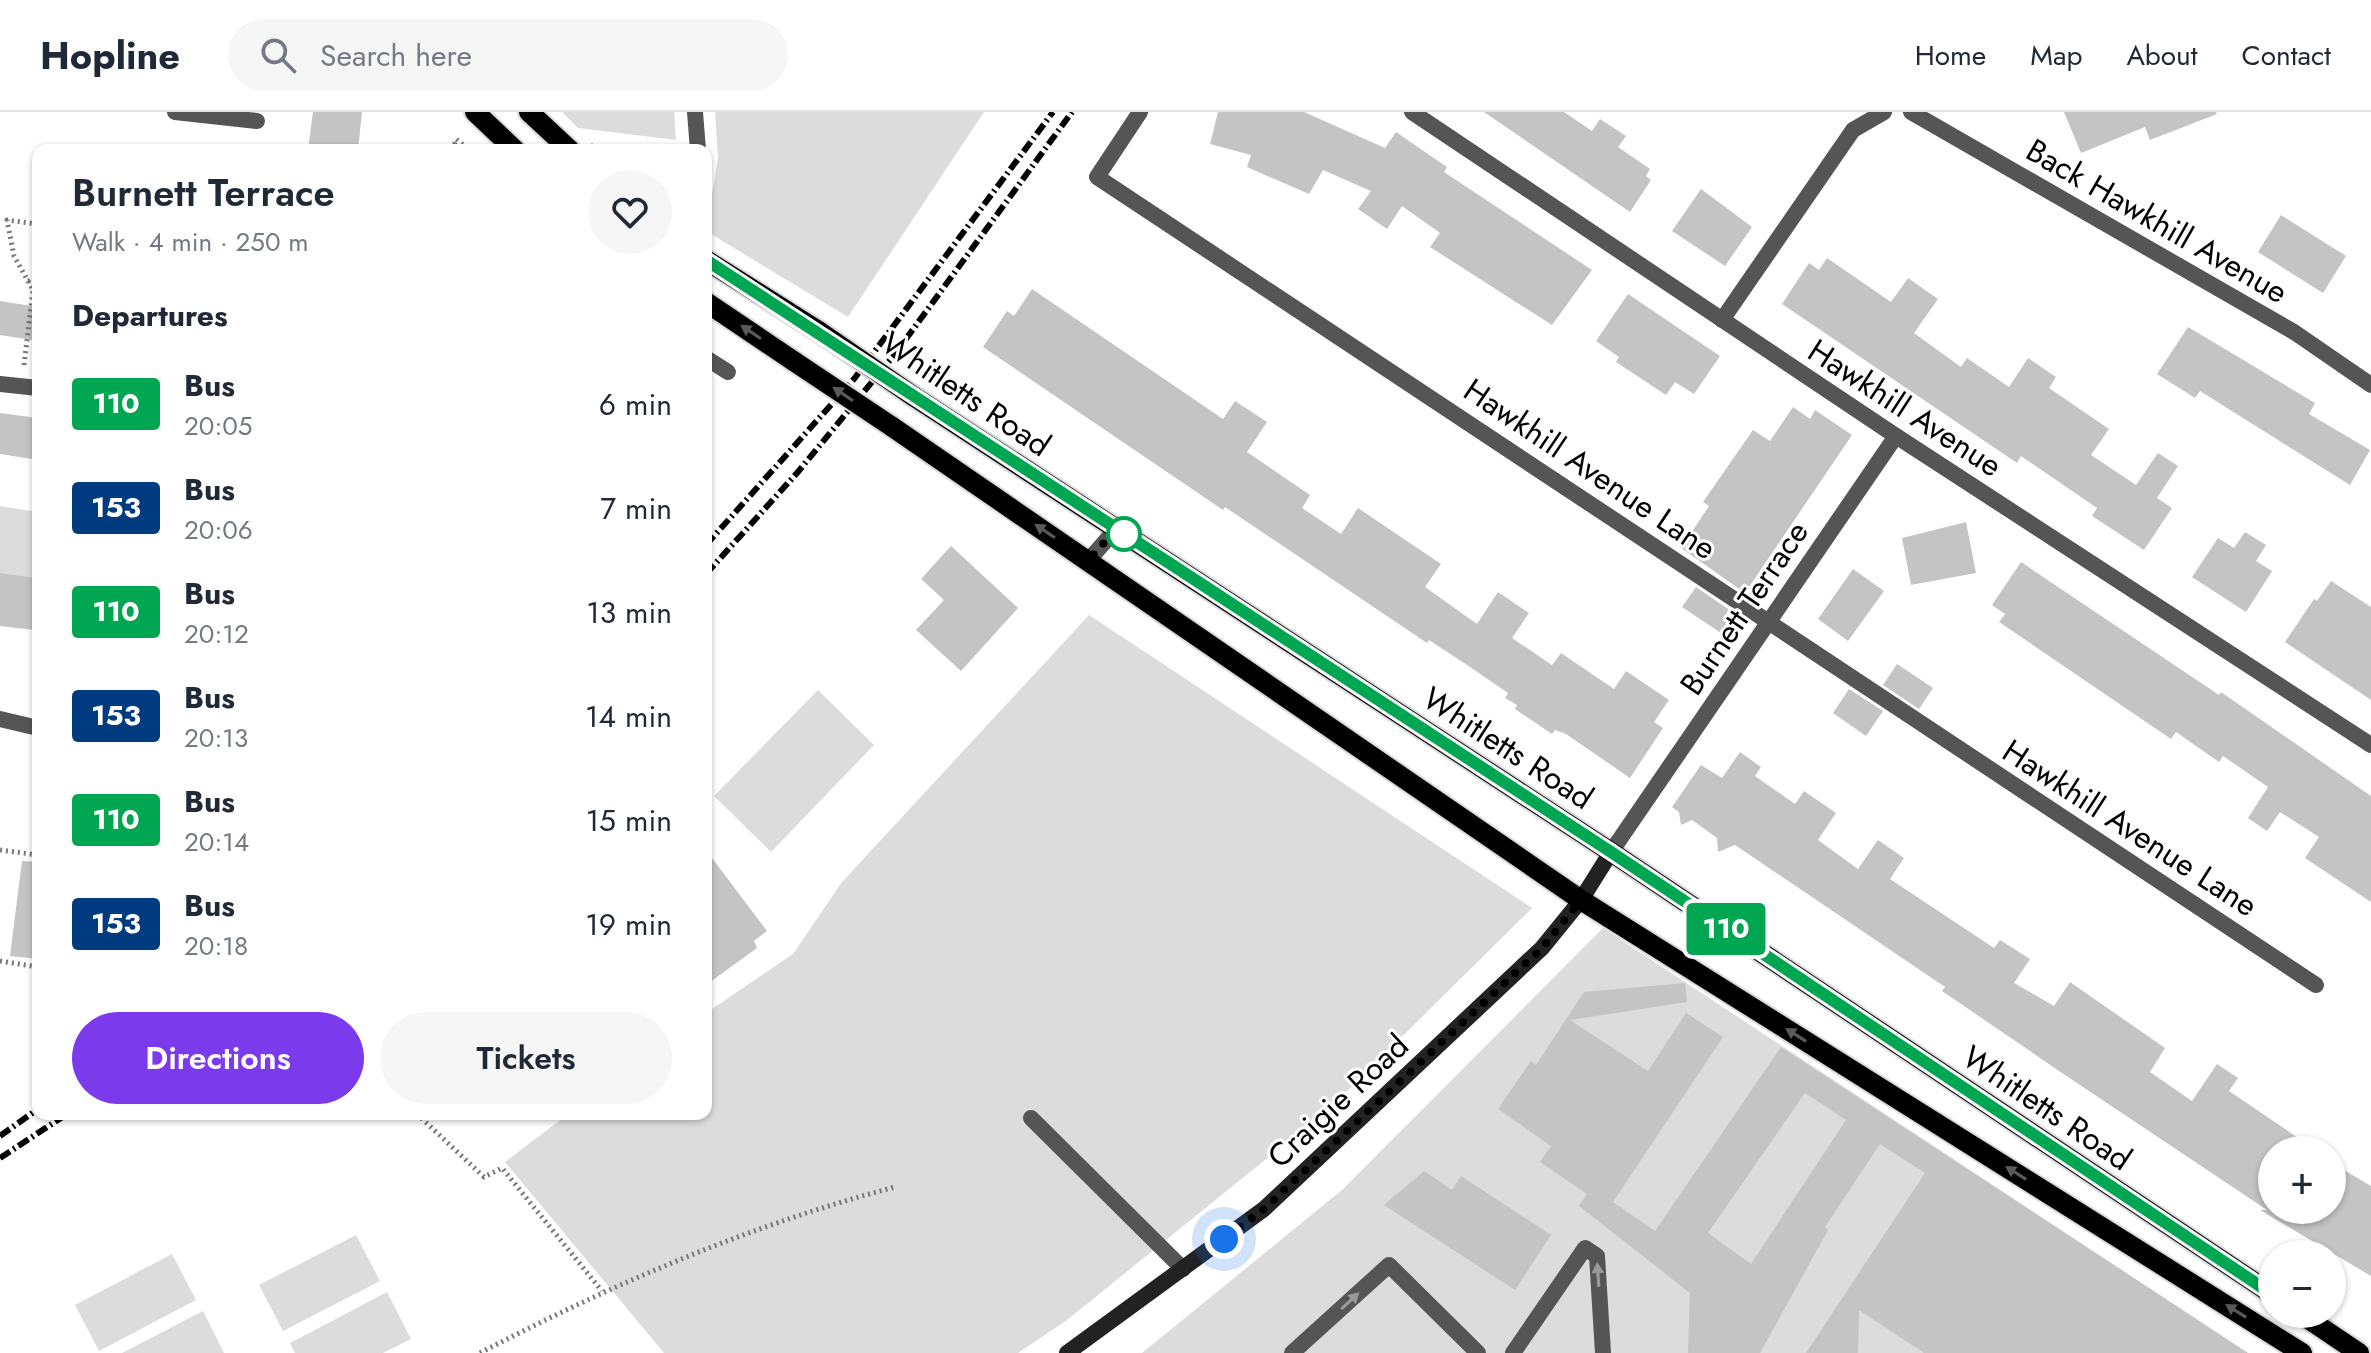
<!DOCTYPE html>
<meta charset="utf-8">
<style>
body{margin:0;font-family:Jost,sans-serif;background:#f6f6f7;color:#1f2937;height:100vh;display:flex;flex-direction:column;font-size:30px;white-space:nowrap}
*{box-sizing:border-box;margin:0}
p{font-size:26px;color:#747a83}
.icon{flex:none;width:44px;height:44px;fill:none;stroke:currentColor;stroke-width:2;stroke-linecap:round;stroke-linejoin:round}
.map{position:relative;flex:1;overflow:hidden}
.panel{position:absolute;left:32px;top:32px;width:680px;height:976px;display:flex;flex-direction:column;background:#fff;border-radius:16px;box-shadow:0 2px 6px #0004}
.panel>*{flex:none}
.badge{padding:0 16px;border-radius:6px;font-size:28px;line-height:52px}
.fabs{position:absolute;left:2258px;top:1024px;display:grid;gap:16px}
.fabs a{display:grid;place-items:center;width:88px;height:88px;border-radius:50%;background:#fff;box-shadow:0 2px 6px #0004;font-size:40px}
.you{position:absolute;width:40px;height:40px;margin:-20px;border:6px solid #fff;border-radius:50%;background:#1a73e8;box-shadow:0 0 0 12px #1a73e833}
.map>.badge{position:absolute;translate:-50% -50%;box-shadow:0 0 0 4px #fff}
h2{padding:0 40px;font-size:30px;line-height:72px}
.round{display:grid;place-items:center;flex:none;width:84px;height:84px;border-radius:42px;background:#f6f6f7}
.summary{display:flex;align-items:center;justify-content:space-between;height:136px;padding:0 40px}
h1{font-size:38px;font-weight:600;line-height:60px}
.primary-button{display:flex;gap:16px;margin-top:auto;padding:16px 40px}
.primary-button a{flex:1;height:92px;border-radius:48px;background:#7c3aed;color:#fff;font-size:32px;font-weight:600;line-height:92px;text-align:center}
.primary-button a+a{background:#f6f6f7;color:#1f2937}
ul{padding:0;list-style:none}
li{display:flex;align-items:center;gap:24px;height:104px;padding:0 40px}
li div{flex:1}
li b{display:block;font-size:30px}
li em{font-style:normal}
li .badge{min-width:88px;font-weight:700;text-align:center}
header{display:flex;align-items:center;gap:48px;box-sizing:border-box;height:112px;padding:0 40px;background:#fff;border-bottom:2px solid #e0e1e3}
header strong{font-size:38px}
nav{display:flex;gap:44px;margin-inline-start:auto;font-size:28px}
.search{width:560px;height:72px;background:#f6f6f7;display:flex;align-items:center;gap:20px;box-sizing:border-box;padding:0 28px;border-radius:44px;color:#747a83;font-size:30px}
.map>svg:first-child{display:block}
.green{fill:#dcdcdc}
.building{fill:#c4c4c4;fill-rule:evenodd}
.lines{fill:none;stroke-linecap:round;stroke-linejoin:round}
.primary-casing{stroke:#dbdbdb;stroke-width:24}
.path{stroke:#777;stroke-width:5;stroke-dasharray:2 4;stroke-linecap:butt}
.service{stroke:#555;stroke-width:16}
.minor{stroke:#555;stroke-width:16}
.secondary{stroke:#222;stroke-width:16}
.primary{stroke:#000;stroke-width:20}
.rail{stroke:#000;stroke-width:6;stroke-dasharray:12 4 2 4;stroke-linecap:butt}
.primary-bridge-casing{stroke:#dbdbdb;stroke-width:24;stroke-linecap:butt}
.primary-bridge{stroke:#000;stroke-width:20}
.oneway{fill:#595959}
.oneway2{fill:#999}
.line-casing{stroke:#fff;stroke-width:18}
.line{stroke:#00a651;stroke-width:12}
.walk{stroke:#000;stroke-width:8;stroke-dasharray:0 14.4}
.stop-dot{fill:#fff;stroke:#00a651;stroke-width:4}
.labels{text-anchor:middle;stroke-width:6;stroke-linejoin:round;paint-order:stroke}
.street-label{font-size:32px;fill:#000;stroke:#fff}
</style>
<header>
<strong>Hopline</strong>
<div class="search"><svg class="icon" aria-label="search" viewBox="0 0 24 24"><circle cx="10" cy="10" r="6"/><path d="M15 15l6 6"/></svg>Search here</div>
<nav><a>Home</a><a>Map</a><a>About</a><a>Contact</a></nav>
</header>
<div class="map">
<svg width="2371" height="1241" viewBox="0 0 2371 1241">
<rect width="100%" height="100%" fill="#fff"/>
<g class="green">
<polygon points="562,0 674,0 676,28 578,16"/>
<polygon points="715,0 984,0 848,205 706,119 718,46"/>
<polygon points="0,394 38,400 38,466 0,461"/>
<polygon points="1089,503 1532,796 1333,993 1067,1208 1018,1241 664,1241 505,1050 568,1002 706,1002 706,901 793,842 842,770"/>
<polygon points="818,578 874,633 771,740 714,684"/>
<polygon points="1603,816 2248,1241 1142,1241 1342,1078"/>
<polygon points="356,1123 380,1169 283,1219 259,1173"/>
<polygon points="172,1142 196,1188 99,1239 75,1193"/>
<polygon points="387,1180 411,1227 383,1241 295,1241 290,1231"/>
<polygon points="203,1199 224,1241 122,1241"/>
</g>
<g class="building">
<polygon points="313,0 362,0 358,38 308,38"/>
<polygon points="1218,0 1304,0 1385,36 1396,20 1447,55 1444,60 1592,158 1552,213 1430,135 1440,121 1402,94 1387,117 1358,97 1371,79 1323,58 1309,82 1247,55 1251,43 1210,32"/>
<polygon points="1484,0 1564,0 1592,19 1600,7 1626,24 1618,35 1650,57 1646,64 1651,68 1630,100"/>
<polygon points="2064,0 2216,0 2217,2 2150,28 2145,15 2081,41"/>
<polygon points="1701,77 1752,115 1725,154 1672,119"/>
<polygon points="2281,103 2346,144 2323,181 2258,140"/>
<polygon points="1827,146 1891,190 1908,166 1938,187 1914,221 1961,255 1967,246 2009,275 2028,246 2056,265 2049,276 2109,317 2091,343 2136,373 2158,341 2178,354 2157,386 2172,396 2144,438 2092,404 2097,396 2021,344 2017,351 1782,192 1809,151 1819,158"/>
<polygon points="1032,177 1223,307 1235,289 1267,310 1247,340 1310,383 1302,396 1341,422 1358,396 1441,452 1425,475 1477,512 1498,480 1529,501 1512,526 1552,553 1561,541 1614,577 1626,559 1669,588 1654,610 1663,616 1630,666 1566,622 1555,618 1552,622 1515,597 1517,593 1505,586 1508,581 1470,555 1429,528 1427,531 1225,395 1223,398 983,235 1007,199 1014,204"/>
<polygon points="1628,182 1720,244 1694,282 1675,270 1666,283 1616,250 1619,245 1596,229"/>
<polygon points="0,189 38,195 38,229 0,223"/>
<polygon points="2188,215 2315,291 2309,302 2370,338 2350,373 2200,279 2195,286 2157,262"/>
<polygon points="1793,295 1810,307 1815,298 1852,323 1745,481 1681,436 1709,394 1703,390 1753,318 1770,329"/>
<polygon points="0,301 38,306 38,348 0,342"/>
<polygon points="1966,410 1976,461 1911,473 1902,426"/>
<polygon points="2245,420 2266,433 2256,449 2272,459 2246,500 2192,465 2218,426 2234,436"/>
<polygon points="951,434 1018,496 961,559 916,518 944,488 921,467"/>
<polygon points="2021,450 2219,583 2221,580 2371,684 2371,790 2305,746 2319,725 2280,700 2267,719 2248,706 2268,675 2223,644 2219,650 2176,620 2171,627 1999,510 2005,502 1992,493"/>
<polygon points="1853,457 1884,479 1848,529 1818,507"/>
<polygon points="0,461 38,466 34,518 0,514"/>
<polygon points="2331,469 2371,495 2371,588 2285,530 2314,487 2317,489"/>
<polygon points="1696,475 1734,501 1721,521 1682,495"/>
<polygon points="1897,552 1933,576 1919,597 1883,573"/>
<polygon points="1849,577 1883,599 1866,624 1833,601"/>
<polygon points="1740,640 1761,655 1755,664 1795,692 1804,679 1836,701 1818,728 1858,757 1878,728 1904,746 1890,767 1994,836 2000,828 2030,847 2014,871 2054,894 2070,870 2165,936 2150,960 2192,989 2217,952 2238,966 2229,979 2316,1038 2272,1038 2272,1098 2332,1098 2332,1051 2371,1074 2371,1164 2260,1098 2267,1098 2062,961 1942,879 1945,875 1735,733 1718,740 1717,726 1692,708 1681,713 1679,700 1672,695 1701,653 1722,666"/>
<polygon points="706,738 767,819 754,829 757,836 706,873"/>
<polygon points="22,749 38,750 38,847 10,844"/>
<path d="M1685 871 1687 890 1570 908 1648 959 1686 901 1723 925 1613 1090 1655 1119 1781 935 2248 1241H1924L1859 1198 1858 1241H1806L1925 1061 1880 1032 1825 1115 1828 1118 1760 1241H1688L1690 1181 1579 1094 1587 1082 1540 1050 1551 1034 1498 997 1531 949 1536 953 1584 880ZM1805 981 1846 1008 1751 1152 1708 1121Z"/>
<polygon points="1424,1059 1452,1078 1461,1064 1551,1123 1515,1178 1384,1093"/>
</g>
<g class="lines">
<g class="primary-casing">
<g id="primary">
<polyline points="475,0 515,38"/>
<polyline points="529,0 570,38"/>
<polyline points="706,148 820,220"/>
<polyline points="706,190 795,250"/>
<polyline points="913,284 1611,740 2272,1182"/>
<polyline points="891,314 1581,788 2302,1241"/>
<polyline points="2301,1202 2359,1241"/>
</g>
</g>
<g class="path">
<polyline points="591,34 629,38"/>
<polyline points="453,38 456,27 469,38"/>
<polyline points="28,169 38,167"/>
<polyline points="24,253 33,178 14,144 7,108 38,112"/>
<polyline points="0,738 38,743"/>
<polyline points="0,849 38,855"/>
<polyline points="417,1002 484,1065 502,1056 602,1179"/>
<path d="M480 1241C613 1172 750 1113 895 1075"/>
</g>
<g class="service">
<polyline points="1140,0 1097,65 2316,873"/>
<polyline points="1088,449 1116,417"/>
<polyline points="1031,1006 1183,1157"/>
<polyline points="1292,1241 1389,1153 1478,1241"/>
<polyline points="1513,1241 1585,1136 1597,1144 1603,1241"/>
</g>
<g class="minor">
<polyline points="175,0 257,9"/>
<polyline points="695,0 698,38"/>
<polyline points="1412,0 1896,324 2371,633"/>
<polyline points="1911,0 2294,220 2371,273"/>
<polyline points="1722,208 1853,18 1884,0"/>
<polyline points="706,246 728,260"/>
<polyline points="0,272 38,276"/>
<polyline points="0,607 38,616"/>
<polyline points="1611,740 1896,324"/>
</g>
<polyline class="secondary" points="1067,1241 1264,1097 1542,836 1581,788 1611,740"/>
<use href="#primary" class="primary"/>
<g class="rail">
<polyline points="706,433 854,267 1053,0"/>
<polyline points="706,462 797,361 895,242 1072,0"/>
<polyline points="0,1024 38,997"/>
<polyline points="0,1046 67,1002"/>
</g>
<g class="primary-bridge-casing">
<g id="primary-bridge">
<polyline points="820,220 913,284"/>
<polyline points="795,250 891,314"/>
</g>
</g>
<use href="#primary-bridge" class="primary-bridge"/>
</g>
<defs><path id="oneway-solid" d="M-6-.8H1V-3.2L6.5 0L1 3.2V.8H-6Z" transform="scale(2)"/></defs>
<g class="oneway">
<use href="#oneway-solid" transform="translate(751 220) rotate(-146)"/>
<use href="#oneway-solid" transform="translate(843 282) rotate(-146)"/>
<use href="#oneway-solid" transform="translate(1045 419) rotate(-146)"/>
<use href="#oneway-solid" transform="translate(1796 923) rotate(-148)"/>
<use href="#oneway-solid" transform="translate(2016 1061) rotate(-148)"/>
<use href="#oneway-solid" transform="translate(2236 1199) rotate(-148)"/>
</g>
<g class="oneway2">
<use href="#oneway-solid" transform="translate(1598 1163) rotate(-94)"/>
<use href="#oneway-solid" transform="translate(1350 1189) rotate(-43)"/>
</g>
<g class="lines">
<g class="line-casing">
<polyline id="line" points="706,148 1611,740 2272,1182"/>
</g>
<use href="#line" class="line"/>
<polyline class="walk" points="1124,422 1116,417 1088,449 1581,788 1542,836 1264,1097 1224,1127"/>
</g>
<circle class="stop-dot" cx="1124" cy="422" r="16"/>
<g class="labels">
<g class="street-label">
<text transform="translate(2157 109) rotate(30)" y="11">Back Hawkhill Avenue</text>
<text transform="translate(966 282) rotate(34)" y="11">Whitletts Road</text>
<text transform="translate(1905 296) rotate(33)" y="11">Hawkhill Avenue</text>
<text transform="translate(1590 357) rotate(34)" y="11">Hawkhill Avenue Lane</text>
<text transform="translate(1744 496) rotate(-56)" y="11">Burnett Terrace</text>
<text transform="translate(1508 636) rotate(33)" y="11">Whitletts Road</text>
<text transform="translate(2130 716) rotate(33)" y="11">Hawkhill Avenue Lane</text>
<text transform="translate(1338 989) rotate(-43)" y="11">Craigie Road</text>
<text transform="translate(2047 996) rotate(34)" y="11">Whitletts Road</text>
</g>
</g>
</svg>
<div class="fabs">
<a>+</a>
<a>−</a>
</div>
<div class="you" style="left:1224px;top:1127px"></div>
<b class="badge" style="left:1726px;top:817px;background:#00a651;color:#fff">110</b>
<section class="panel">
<div class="summary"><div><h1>Burnett Terrace</h1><p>Walk · 4 min · 250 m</p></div><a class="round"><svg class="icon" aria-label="heart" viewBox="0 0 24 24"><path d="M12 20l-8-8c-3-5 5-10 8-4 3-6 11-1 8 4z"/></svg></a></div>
<h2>Departures</h2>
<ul>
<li><span class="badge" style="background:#00a651;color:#fff">110</span><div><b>Bus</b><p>20:05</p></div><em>6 min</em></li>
<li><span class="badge" style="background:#003b80;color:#fff">153</span><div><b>Bus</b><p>20:06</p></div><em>7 min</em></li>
<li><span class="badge" style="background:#00a651;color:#fff">110</span><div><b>Bus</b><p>20:12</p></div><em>13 min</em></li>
<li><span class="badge" style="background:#003b80;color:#fff">153</span><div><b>Bus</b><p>20:13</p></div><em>14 min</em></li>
<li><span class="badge" style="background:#00a651;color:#fff">110</span><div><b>Bus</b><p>20:14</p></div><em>15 min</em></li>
<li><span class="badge" style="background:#003b80;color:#fff">153</span><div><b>Bus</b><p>20:18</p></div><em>19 min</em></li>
</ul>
<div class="primary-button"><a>Directions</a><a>Tickets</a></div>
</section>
</div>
